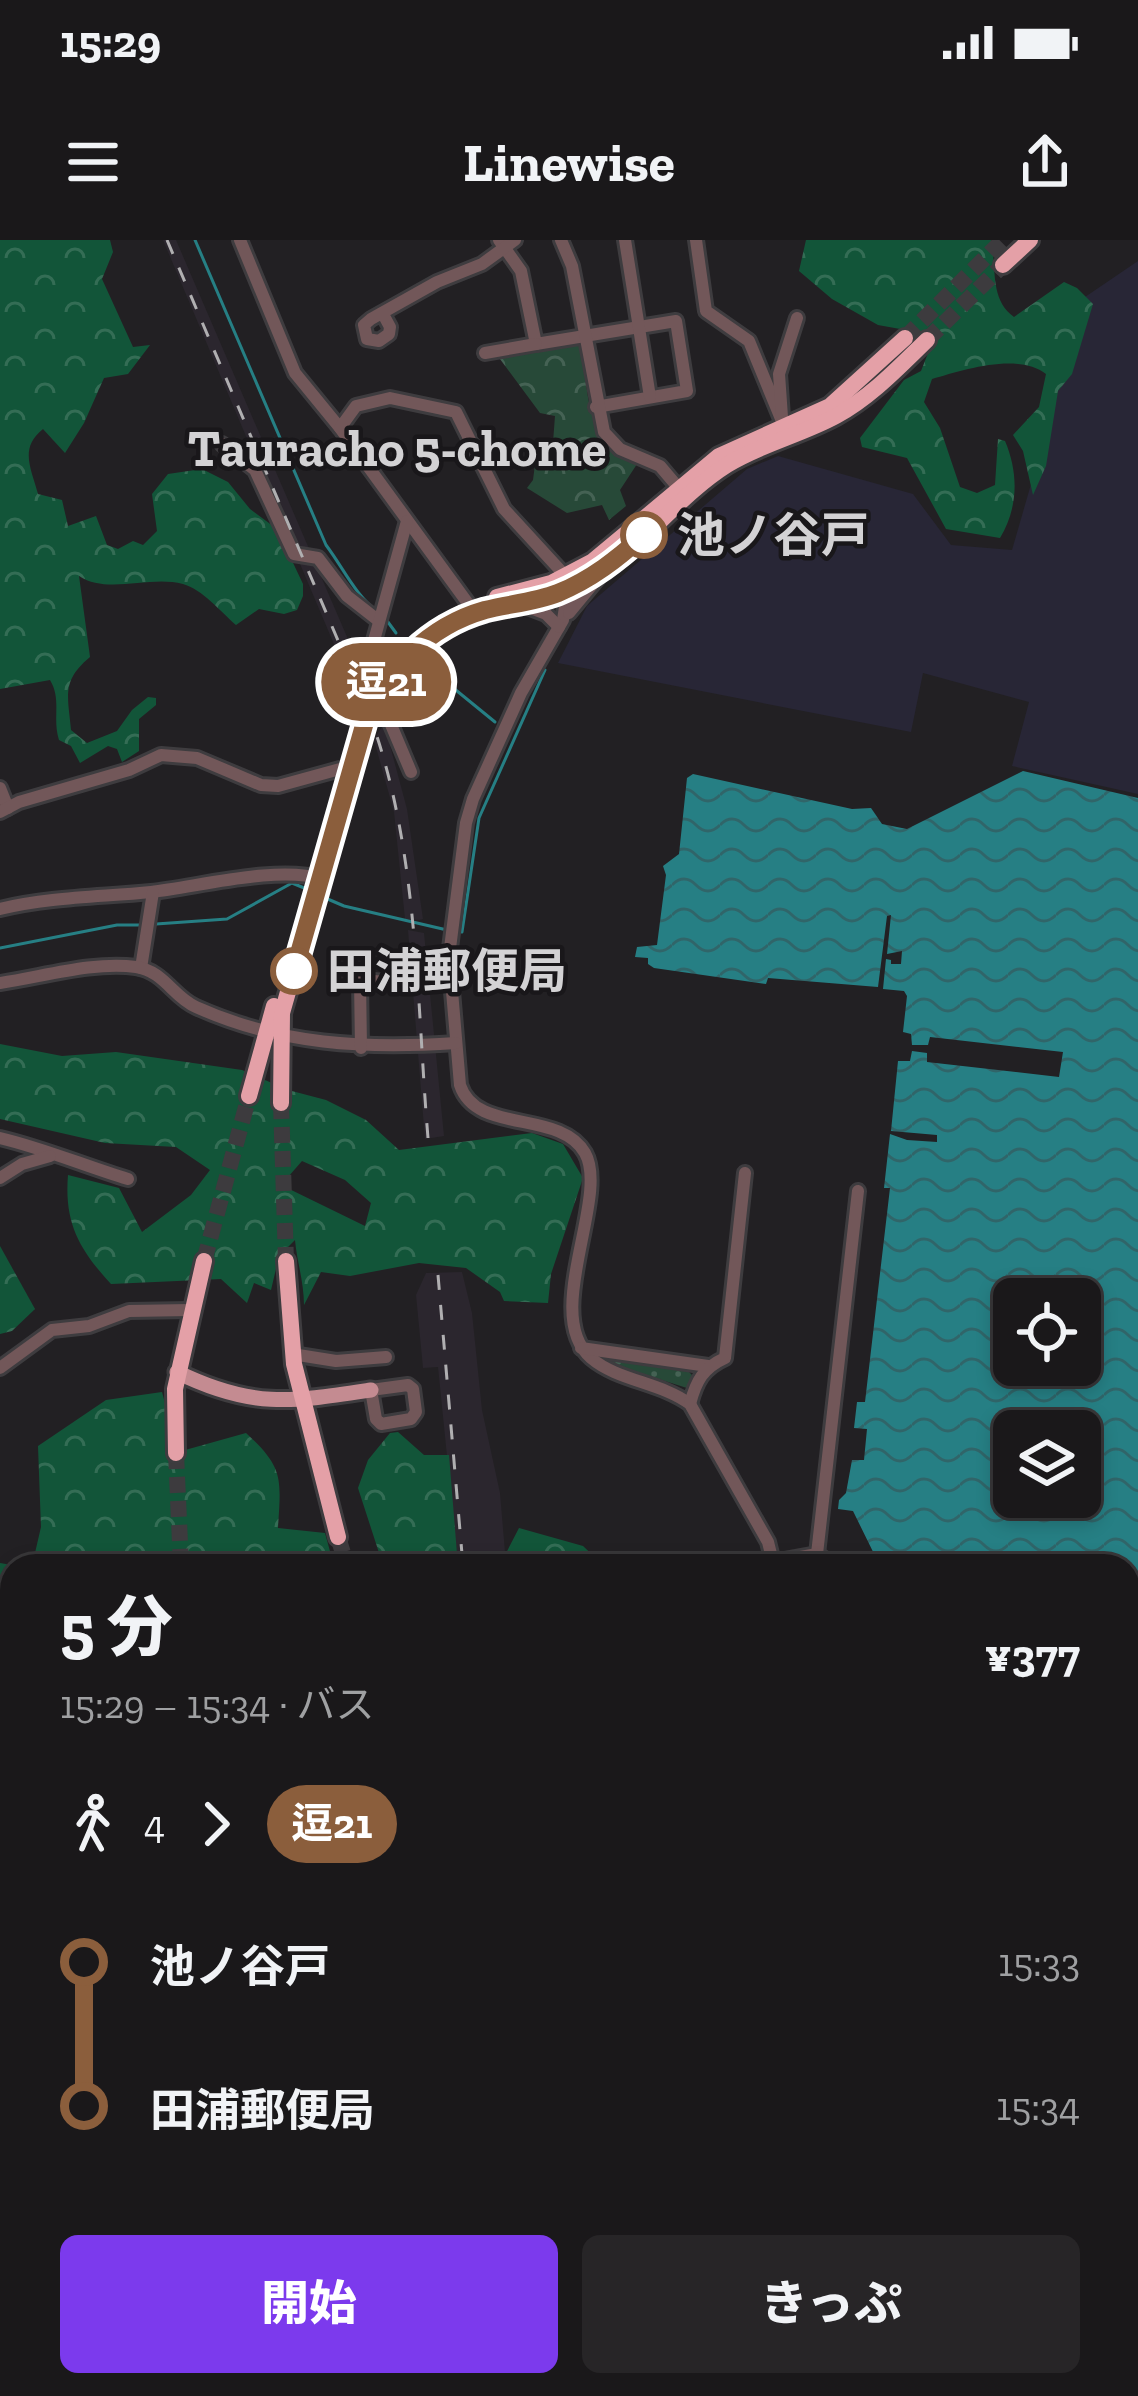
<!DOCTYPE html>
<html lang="ja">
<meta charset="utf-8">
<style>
body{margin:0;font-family:"Zilla Slab","Noto Sans JP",serif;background:#272527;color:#f1f3f6;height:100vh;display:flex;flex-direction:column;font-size:45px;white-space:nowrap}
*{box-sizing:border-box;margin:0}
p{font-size:39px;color:#9fa0a2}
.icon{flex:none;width:66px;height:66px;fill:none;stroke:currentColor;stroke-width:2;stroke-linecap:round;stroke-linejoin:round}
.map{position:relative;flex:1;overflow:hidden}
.drawer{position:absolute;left:0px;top:1314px;width:1140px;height:843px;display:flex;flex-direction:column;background:#1a181a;border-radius:36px 36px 0 0;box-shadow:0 6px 18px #0003,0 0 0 3px #383739}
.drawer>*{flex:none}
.badge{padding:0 24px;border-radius:39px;font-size:42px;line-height:78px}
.fabs{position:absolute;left:993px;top:1038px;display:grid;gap:24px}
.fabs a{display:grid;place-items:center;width:108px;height:108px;border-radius:18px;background:#1a181a;box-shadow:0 6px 18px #0003,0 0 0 3px #383739;font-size:60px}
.map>.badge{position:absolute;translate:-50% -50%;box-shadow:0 0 0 6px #fff}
.legs{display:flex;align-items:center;gap:18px;height:132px;padding:0 60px;font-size:39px}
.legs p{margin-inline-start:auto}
.summary{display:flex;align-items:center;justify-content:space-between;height:204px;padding:0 60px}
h1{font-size:66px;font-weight:800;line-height:90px}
.cta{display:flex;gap:24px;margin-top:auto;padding:24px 60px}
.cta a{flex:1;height:138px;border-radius:18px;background:#7c3aed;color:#fff;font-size:48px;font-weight:800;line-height:138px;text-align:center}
.cta a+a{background:#272527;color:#f1f3f6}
ul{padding:0 60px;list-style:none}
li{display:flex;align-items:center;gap:42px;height:144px;font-size:45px}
li i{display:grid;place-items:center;width:18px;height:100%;margin:0 15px;background:currentColor}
li i::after{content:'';width:30px;height:30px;margin:-15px;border:9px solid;border-radius:50%;background:#1a181a}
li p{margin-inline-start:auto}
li:first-child i{background:linear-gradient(#0000 50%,currentColor 0)}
li:last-child i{background:linear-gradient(currentColor 50%,#0000 0)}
.status{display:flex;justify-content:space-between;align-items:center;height:84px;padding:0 60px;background:#1a181a;direction:ltr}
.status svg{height:33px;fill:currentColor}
header{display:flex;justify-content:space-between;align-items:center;height:156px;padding:0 60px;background:#1a181a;font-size:54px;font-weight:800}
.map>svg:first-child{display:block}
.built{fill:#2b262e}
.industrial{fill:#282636}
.forest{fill:url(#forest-crowns);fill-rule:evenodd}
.park{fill:url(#park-crowns)}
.garden{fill:url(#garden-dots)}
.water{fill:url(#water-waves);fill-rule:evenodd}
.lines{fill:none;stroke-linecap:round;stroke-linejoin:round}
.stream{stroke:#267f84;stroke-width:3}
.highway-tunnel{stroke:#3d3b3e;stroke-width:16;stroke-dasharray:16 8;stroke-linecap:butt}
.minor-casing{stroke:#3e3c3f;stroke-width:18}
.major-casing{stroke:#3e3c3f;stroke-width:21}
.highway-casing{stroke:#3e3c3f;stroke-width:22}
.minor{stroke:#725759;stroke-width:12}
.major{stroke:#c48b91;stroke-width:15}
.highway{stroke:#e4a0a7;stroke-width:16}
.rail{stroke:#b0afb1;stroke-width:3;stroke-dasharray:15 15;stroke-linecap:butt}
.line-1-casing{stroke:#fff;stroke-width:27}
.line-1{stroke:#8b5e3c;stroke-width:18}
.stop-1-dot{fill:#fff;stroke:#8b5e3c;stroke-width:6}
.labels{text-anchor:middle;stroke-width:9;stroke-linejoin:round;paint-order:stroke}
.stop-label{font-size:48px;font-weight:bold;fill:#d3d2d4;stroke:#19171a;text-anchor:start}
.neighbourhood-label{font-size:51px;font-weight:bold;fill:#d3d2d4;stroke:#19171a}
</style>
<div class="status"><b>15:29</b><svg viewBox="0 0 49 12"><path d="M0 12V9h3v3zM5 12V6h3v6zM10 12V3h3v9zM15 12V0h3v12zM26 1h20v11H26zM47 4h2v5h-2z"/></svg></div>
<header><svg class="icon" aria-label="menu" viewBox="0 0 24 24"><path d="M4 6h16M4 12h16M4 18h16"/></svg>Linewise<svg class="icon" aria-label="share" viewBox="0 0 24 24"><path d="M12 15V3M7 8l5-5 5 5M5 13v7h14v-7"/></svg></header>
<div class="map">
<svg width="1138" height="2156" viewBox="0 0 1138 2156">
<defs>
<pattern id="forest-crowns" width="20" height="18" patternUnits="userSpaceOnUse" patternTransform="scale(3)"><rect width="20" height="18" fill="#125539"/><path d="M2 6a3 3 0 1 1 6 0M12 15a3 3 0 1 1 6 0" fill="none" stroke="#346d55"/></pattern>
<pattern id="park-crowns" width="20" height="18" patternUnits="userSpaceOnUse" patternTransform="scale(3)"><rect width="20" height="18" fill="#274938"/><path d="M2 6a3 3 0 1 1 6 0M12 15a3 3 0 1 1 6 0" fill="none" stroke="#456254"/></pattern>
<pattern id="garden-dots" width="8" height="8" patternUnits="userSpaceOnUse" patternTransform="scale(3)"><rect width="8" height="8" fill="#274938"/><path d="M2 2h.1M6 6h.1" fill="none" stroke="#456254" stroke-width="1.8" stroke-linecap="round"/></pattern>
<pattern id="water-waves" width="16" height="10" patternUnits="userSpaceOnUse" patternTransform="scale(3)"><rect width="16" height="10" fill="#267f84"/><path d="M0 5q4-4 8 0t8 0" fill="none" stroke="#306569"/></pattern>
</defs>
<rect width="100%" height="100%" fill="#222023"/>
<g class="built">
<polygon points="163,0 176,0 360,427 350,442"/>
<polygon points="384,483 407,569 423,679 419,680 405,679 394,572 374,500"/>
<polygon points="408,690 424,693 444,896 425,899"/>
<polygon points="462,1032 472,1073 482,1170 500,1253 505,1312 457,1315 438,1127 423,1128 416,1055 426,1033"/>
</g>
<polygon class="industrial" points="1138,21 1138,554 1012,526 1029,462 923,433 911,492 558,423 587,366 747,229 778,216 913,254 951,305 1012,310 1085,57"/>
<g class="forest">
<path d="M0 0H110L113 12 102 39 133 107 150 105 128 134 104 138 84 183 65 213 43 189C19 208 31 228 38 254L62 260 68 286 96 276 107 305 118 309 133 301 143 305 157 291 152 254 168 234 202 229 228 242 250 269 277 289 303 344V356L297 370 284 374 259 369 236 385C221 372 202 349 183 344 149 335 108 355 79 336L90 417C61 441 68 456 71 490L87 503 117 491 132 470 148 457 156 458V465L139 479V511L122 522 117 509 108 506 80 523 71 506 59 500C52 478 62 460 50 440L0 449Z"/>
<path d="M806 0H991C997 27 989 59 1014 77L1064 42 1077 48 1093 64 1072 134 1058 151 1046 226 1033 255 1023 211 1013 195 1039 167 1046 134C1018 112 963 130 932 139L924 162 940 188 960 247 977 253 995 245 998 199 1005 201C1019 234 1018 268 1000 298L946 289 907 218 862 207 860 198 904 140 921 131 932 103 928 94 878 85 832 59 799 31Z"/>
<path d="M0 804 62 816 116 812 242 830 288 850 326 860 366 880 399 910 532 893 563 904 583 938 551 1034 548 1063 504 1061 500 1052 466 1028 419 1023 350 1036 321 1032 304 1065C304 1042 297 1022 295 1000L279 1016 271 1050 254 1043 247 1063 221 1039 111 1044C80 1010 64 984 68 935L119 948 142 992 191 955 210 930 176 907 105 903 0 879ZM302 921 345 940 371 963 365 986 281 945Z"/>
<polygon points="0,1006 35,1069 12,1091 0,1094"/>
<path d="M162 1152 178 1212 246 1193C284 1228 281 1238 278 1288L325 1293 334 1326H32L41 1287 38 1206 106 1160Z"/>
<polygon points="398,1192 424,1215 449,1215 458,1326 502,1321 519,1288 583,1306 604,1326 378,1326 382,1322 358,1248 368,1220 390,1193"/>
<polygon points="0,1323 17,1326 12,1326 12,1516 0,1507"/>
<polygon points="2,1621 12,1624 12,1775 7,1778 12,1789 12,1923 0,1918"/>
<polygon points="1138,2031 1138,2156 1030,2156 1030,2145 1128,2145 1128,2034"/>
<polygon points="617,2145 721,2145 714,2156 629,2156"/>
<polygon points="769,2145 919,2145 921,2156 767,2156"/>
</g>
<path class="park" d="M582 99C588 153 583 197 637 224L620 250 626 266 609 280 602 265 567 273 527 248 533 240 536 217 552 216 555 176 540 173 497 115Z"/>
<polygon class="garden" points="611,1117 684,1127 692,1135 687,1148 608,1123"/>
<path class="water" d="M1023 531 1138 558V1432L1128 1431V1326H880L853 1271 838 1269 839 1260 846 1253 852 1220H864L867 1189 854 1188 857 1162H865L890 948H884L890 894 907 900 937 902V895L891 891 898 821H910L912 811 927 813V822L1059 837 1063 812 930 797 928 805H912L911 794 903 792 907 756 904 751 883 749 886 719 891 720V724H901L902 711 887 714 891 675 887 676 878 747 768 738 766 744 654 728 648 724V718L635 717 637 707 657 705 666 635 663 626 679 614 687 538 693 534 852 569 871 568 882 584 907 589ZM1014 1059H1080V1125H1014ZM1014 1191H1080V1257H1014Z"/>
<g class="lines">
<g class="stream">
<path d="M195 0 326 305C344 329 355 355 378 372"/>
<polyline points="385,378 396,393"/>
<polyline points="419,420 495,482"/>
<polyline points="323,657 344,666 447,690"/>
<polyline points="156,684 227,679 292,643 309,650"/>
<polyline points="457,691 462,692 479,578 545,430"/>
<polyline points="0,708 117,685 140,685"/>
<polyline points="11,2109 12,2110"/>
</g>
<g class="highway-tunnel">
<polyline points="905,98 1003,0"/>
<polyline points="927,100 1003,25"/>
<polyline points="281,863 286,1021"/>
<polyline points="204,1021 249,856"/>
<polyline points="176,1213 181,1326"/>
<polyline points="338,1297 347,1326"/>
</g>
<g class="minor-casing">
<g id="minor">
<polyline points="240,0 295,133 340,188 475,373"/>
<polyline points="499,0 521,31 536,104 676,81 687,151 596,167"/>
<polyline points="561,0 572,26 604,192 620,209 660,226 682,252"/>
<polyline points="625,0 650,157"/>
<polyline points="696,0 706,71 749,101 786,191"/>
<polyline points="383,74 390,87 389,94 379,101 367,99 364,85 371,79 437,42 482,24 515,0"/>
<polyline points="485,113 536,104"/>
<polyline points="782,177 779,134 797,78"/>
<path d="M340 188 356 166 390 158 456 172 504 269 560 330 568 348 563 380 521 453 473 559 466 583 449 716 460 845C476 895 560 869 585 913 610 957 541 1075 591 1118 618 1141 660 1142 690 1164L768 1302 774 1326"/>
<polyline points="222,204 255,230 294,314 318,318 347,356 379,381"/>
<polyline points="520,364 546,374 559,387"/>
<polyline points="569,373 598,338"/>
<polyline points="372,443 370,415 407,281"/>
<polyline points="378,454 411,532"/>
<polyline points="0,548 8,568"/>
<polyline points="0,572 19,562 129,530 161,515 197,518 261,545 278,546 340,529"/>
<path d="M0 669C49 657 101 657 151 652 197 647 279 625 321 639"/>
<polyline points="141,728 153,652"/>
<path d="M0 743C42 737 94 721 136 727 164 731 173 757 196 767 280 805 365 809 456 803"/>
<polyline points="361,808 360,740 386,742"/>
<path d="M0 898C43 908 85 926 128 939"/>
<polyline points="0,938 22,924 50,916"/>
<polyline points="581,1108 708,1126"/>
<polyline points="292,1114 336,1121 386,1117"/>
<polyline points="0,1128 52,1090 89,1086 129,1071 190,1070"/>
<polygon points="408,1145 413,1149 416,1172 411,1179 381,1184 376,1179 371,1150"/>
<path d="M690 1164C696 1141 703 1128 725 1118L745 933"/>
<polyline points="817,1314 858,951"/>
<polyline points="773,1322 817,1314 835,1326"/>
<polyline points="1128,1526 1138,1527"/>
<polyline points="1128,1557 1138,1565"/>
<polyline points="0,1575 12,1576"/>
<polyline points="1128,1652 1138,1654"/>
<polyline points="1128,1773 1138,1779"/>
<polyline points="1128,1820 1138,1816"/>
<polyline points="1128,1864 1138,1857"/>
<polyline points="1128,1897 1129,1898"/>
<polyline points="0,2097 6,2098 12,2074"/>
<polyline points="0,2131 12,2132"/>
<polyline points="236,2145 297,2156"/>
<polyline points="571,2145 574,2156"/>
<polyline points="965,2145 968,2156"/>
<polyline points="72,2156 73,2145"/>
<polyline points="370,2156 371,2151 383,2156"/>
</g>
</g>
<g class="major-casing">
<path id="major" d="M177 1132C252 1169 292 1162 371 1150"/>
</g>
<g class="highway-casing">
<g id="highway">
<polyline points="1003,25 1030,0"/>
<polyline points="497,357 551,343 593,321 719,216 830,166 905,98"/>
<polyline points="249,856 274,766"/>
<path d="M281 863 282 773 365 482C389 423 436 381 498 367 531 359 563 354 593 336 643 306 678 256 727 225 761 204 801 195 836 176 871 157 899 127 927 100"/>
<polyline points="286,1021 294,1124 338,1297"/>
<polyline points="176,1213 175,1149 204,1021"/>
<polyline points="222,2145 222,2156"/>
<polyline points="243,2156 250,2149 260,2147"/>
</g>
</g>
<use href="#minor" class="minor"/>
<use href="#major" class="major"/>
<use href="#highway" class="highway"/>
<g class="rail">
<path d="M167 0 366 466C419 601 416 755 428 898"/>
<polyline points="438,1035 462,1314"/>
<polyline points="334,2156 337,2145"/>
</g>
</g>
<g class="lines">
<g class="line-1-casing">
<path id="line-1" d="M294 731 365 482C386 429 429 386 485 370 509 364 535 362 558 353 592 339 617 319 644 295"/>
</g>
<use href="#line-1" class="line-1"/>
</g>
<g class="stop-1-dot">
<circle cx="644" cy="295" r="21"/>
<circle cx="294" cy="731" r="21"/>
</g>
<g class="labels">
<g class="stop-label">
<text x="677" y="312">池ノ谷戸</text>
<text x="327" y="748">田浦郵便局</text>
</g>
<g class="neighbourhood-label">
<text x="397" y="226">Tauracho 5-chome</text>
</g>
</g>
</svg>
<div class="fabs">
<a><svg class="icon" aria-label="locate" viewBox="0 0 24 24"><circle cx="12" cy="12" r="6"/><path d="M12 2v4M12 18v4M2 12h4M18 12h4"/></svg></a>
<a><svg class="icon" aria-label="layers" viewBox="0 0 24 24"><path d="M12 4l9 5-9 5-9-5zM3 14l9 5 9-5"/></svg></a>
</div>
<b class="badge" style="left:386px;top:442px;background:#8b5e3c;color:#fff">逗21</b>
<section class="drawer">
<div class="summary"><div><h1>5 分</h1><p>15:29 – 15:34 · バス</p></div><b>¥377</b></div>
<div class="legs"><svg class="icon" aria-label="walk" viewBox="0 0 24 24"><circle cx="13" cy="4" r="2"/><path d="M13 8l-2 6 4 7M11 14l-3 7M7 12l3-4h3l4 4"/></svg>4<svg class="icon" aria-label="forward" viewBox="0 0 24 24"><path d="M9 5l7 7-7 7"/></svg><b class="badge" style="background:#8b5e3c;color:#fff">逗21</b></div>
<ul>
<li><i style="color:#8b5e3c"></i><b>池ノ谷戸</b><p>15:33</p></li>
<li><i style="color:#8b5e3c"></i><b>田浦郵便局</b><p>15:34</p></li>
</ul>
<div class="cta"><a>開始</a><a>きっぷ</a></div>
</section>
</div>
